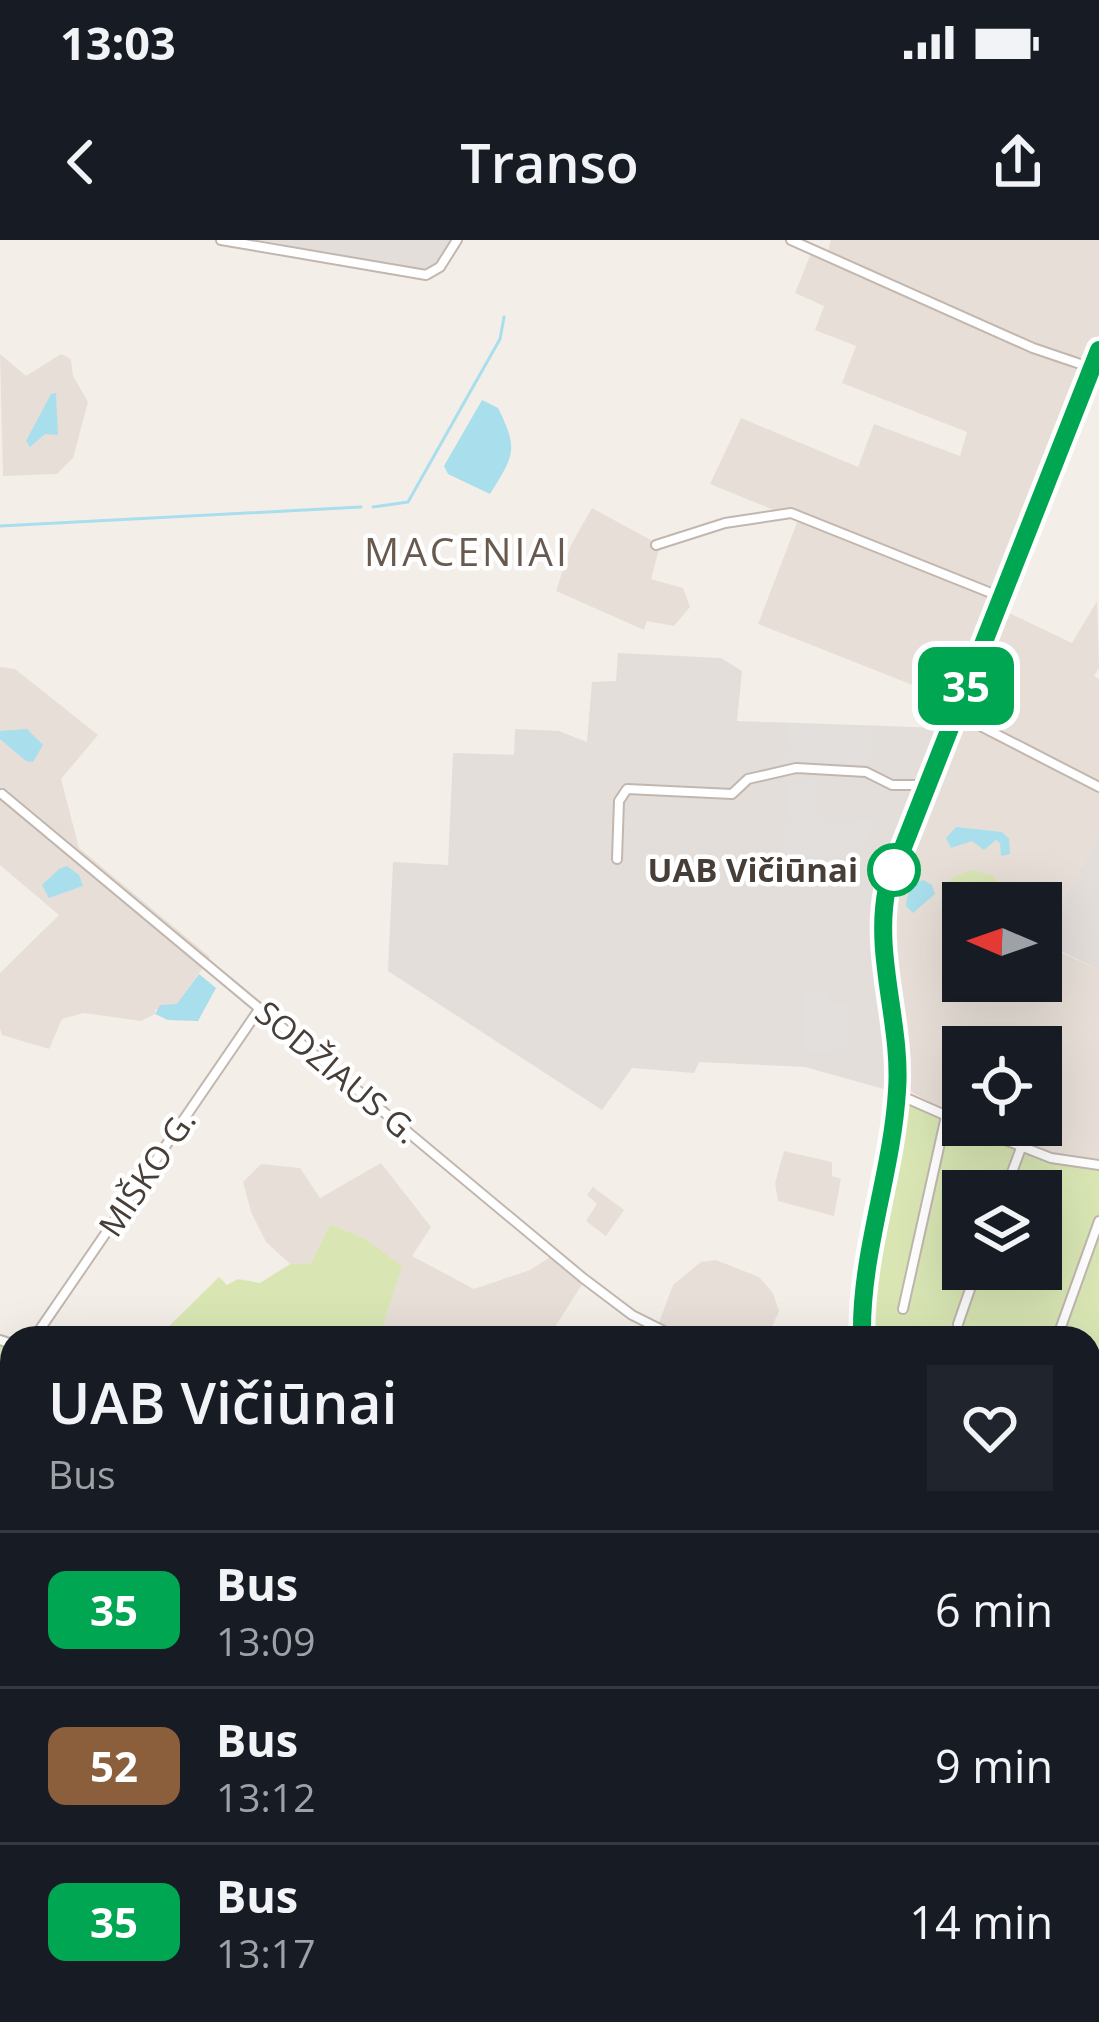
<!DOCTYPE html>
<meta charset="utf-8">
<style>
body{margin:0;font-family:"Open Sans",sans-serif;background:#20242c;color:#f1f3f6;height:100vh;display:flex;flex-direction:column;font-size:45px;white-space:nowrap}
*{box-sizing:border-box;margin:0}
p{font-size:39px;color:#9ea1a6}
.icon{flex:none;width:66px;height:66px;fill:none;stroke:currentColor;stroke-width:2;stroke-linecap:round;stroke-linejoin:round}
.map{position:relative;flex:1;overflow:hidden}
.side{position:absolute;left:0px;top:1086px;width:1101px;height:696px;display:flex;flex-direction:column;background:#171b24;border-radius:36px 36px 0 0;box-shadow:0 12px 48px #0002}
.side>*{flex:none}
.badge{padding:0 24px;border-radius:18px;font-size:42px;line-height:78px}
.needle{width:78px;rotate:272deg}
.controls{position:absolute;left:942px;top:642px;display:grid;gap:24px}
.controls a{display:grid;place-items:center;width:120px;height:120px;border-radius:0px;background:#171b24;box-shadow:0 12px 48px #0002;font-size:60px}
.map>.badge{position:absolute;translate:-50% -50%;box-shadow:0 0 0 6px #fff}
.round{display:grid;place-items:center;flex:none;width:126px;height:126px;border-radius:0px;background:#20242c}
.overview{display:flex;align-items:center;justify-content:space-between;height:204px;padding:0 48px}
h1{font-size:57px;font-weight:600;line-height:90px}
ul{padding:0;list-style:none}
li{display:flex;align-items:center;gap:36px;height:156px;padding:0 48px;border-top:3px solid #363941}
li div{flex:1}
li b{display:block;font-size:45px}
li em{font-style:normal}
li .badge{min-width:132px;font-weight:700;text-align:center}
.status{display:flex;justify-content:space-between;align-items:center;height:84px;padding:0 60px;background:#171b24;direction:ltr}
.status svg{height:33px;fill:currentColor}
header{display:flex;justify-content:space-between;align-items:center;height:156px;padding:0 48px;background:#171b24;font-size:54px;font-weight:600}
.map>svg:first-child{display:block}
.residential{fill:#e7dfd7}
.industrial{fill:#e3deda}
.green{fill:#d9e6b4;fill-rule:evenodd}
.parking{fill:#e2dfdd}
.water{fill:#a9deed}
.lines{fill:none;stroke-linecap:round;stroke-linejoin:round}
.stream{stroke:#a9deed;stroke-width:3}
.minor-casing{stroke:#c2b7af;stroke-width:12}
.secondary-casing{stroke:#d4bb9e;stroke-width:15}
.minor{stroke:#fff;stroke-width:8}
.secondary{stroke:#fce7cb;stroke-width:10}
.line-casing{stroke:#fff;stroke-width:27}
.line{stroke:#00a651;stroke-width:18}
.stop-dot{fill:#fff;stroke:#00a651;stroke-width:6}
.labels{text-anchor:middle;stroke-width:9;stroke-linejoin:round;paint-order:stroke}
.stop-label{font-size:33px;font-weight:bold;fill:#473e38;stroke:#fff;text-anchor:end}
.street-label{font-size:33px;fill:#473e38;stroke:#fff}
.quarter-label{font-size:39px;letter-spacing:3px;fill:#695a4f;stroke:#fff}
</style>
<div class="status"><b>13:03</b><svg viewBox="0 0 49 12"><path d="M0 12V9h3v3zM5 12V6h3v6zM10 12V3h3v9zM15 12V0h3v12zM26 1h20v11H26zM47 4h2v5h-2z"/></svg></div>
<header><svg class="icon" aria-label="back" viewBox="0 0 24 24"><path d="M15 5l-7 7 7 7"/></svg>Transo<svg class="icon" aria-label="share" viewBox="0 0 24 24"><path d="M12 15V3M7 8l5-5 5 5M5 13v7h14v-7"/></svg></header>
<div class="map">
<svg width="1099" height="1782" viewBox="0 0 1099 1782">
<rect width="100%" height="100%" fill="#f4eee9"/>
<g class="residential">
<polygon points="831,0 1099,0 1099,95 1092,113 1077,118 1032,104 828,11"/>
<polygon points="811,13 1080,131 1080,140 953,461 758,384 798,280 710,244 741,178 858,227 874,184 960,216 967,192 842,143 856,106 815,90 824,66 795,53"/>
<polygon points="0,114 26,136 61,114 71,119 73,136 88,162 73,218 57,234 3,236"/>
<polygon points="592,268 660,305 651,339 683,348 690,367 674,386 647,381 644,390 556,351 571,305"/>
<polygon points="1097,361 1099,428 1094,436 1099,439 1099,593 1041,701 1041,663 963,663 963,741 1041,741 1041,703 1099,730 1099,919 1054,916 975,885 1041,885 1041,807 963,807 963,880 908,850 902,836 888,677 890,657 1003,370 1072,403"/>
<polygon points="0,427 15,429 98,495 61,539 79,608 210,717 177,765 155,770 155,774 141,781 84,773 62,779 49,809 2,795 0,788 0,733 59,675 0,625"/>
<polygon points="784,911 832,922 832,936 841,939 834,976 778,961 775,943"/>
<polygon points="381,923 431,987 412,1016 474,1049 530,1030 552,1016 583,1043 548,1098 379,1098 401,1026 364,998 330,984 311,1023 290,1024 266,1002 251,972 243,942 261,924 300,928 320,958"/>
<polygon points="593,947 624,970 606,996 586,981 597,964 587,955"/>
<polygon points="716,1020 759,1037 773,1053 779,1071 767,1098 687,1098 658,1085 673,1045 701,1022"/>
</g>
<g class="industrial">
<polygon points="258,0 450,0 435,24 421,30"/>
<polygon points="618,413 721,418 742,431 737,481 944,488 887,629 878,665 891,851 805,827 699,822 694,833 632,828 602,870 388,731 393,622 448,625 453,513 514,515 515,489 559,491 587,502 592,442 616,441"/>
<polygon points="1099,593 1099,730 1041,701"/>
</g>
<g class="green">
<path d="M972 630 994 636 1007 663H963V701C950 681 939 660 952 638Z"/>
<path d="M903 861 1039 919 1099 928V1293L1089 1286V1098H867L869 1048ZM963 951H1041V1029H963Z"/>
<polygon points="330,984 364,998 402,1026 379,1098 157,1098 219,1037 227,1045 238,1039 260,1043 290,1024 311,1023"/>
<polygon points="0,1100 12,1105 12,1226 0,1222"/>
<polygon points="12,1768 75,1782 0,1782"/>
<polygon points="440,1770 609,1770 598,1782 425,1782"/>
</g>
<g class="parking">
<polygon points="787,484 873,488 872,525 785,520"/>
<polygon points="789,537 816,539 816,577 879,579 855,618 783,614"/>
<polygon points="804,751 826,751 827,762 850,763 849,814 802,813"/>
</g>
<g class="water">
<polygon points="56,153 58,195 45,194 30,207 26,201 51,154"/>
<path d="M482 160 498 168C519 210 514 215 490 254L448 234 444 226Z"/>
<polygon points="27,489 43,505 33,522 26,521 0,499 0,491"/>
<polygon points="956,587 1002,592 1009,599 1010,614 1001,616 1000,603 996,600 984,610 972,601 951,608 946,598"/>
<polygon points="67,626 79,635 83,646 49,658 42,645 59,629"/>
<path d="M923 640 932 645 935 654 913 673 906 666C906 656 912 643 923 640Z"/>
<polygon points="199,734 216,748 198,781 168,780 155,774 160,765 177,764"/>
</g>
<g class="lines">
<g class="stream">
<polyline points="373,267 408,262 500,99 504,77"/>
<polyline points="0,286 361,267"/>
<polyline points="678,1770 688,1773 695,1782"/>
<polyline points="551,1782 568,1770"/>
</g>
<g class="minor-casing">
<g id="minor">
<polyline points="221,0 426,35 440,27 457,0"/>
<polyline points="791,0 1033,108 1092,128"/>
<polyline points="656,305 725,283 791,273 1001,357"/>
<polyline points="955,473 1099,547"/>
<polyline points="2,554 583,1038 632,1075 678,1098"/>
<polyline points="617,619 619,561 627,549 732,554 748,539 796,528 866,532 892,545 926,545"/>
<polyline points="897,854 963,883"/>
<polyline points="967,885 1051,918 1099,925"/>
<polyline points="1005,951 1021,908"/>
<polyline points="903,1069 946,876"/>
<polyline points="958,1084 977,1029"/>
<polyline points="34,1098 260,768"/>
<polyline points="1057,1098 1099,981"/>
<polyline points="0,1100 12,1104"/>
<polyline points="1089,1215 1099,1187"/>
<polyline points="1089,1292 1099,1298"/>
<polyline points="0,1739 12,1737"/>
</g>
</g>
<g class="secondary-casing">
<g id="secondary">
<path d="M862 1098C860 1014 891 934 897 851 902 784 873 714 887 648L1099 110"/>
<polyline points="744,1782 750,1770"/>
</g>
</g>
<use href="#minor" class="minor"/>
<use href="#secondary" class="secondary"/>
</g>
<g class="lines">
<g class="line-casing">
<path id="line" d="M862 1098C860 1014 892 934 897 851 902 784 873 715 887 648L1099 110"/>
</g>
<use href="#line" class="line"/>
</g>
<circle class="stop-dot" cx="894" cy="630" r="24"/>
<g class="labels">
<g class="stop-label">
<text x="858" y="642">UAB Vičiūnai</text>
</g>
<g class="street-label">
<text transform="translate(337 832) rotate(40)" y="12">SODŽIAUS G.</text>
<text transform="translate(147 933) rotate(-56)" y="12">MIŠKO G.</text>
</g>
<g class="quarter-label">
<text x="467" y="326">MACENIAI</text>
</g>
</g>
</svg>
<div class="controls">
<a><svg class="needle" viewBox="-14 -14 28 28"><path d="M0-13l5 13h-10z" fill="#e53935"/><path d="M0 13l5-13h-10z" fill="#9ea1a6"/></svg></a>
<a><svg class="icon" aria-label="locate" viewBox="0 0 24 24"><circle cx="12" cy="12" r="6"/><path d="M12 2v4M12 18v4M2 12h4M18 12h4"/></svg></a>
<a><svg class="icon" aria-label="layers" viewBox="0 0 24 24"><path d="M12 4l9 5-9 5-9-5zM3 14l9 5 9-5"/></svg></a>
</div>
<b class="badge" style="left:966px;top:446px;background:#00a651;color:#fff">35</b>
<section class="side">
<div class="overview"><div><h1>UAB Vičiūnai</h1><p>Bus</p></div><a class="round"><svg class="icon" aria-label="heart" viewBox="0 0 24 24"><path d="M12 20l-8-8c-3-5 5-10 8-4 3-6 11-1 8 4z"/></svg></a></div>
<ul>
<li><span class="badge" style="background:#00a651;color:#fff">35</span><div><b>Bus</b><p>13:09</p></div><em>6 min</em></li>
<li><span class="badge" style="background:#8b5e3c;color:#fff">52</span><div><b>Bus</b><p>13:12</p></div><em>9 min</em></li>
<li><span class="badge" style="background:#00a651;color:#fff">35</span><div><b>Bus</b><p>13:17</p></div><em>14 min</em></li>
</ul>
</section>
</div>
